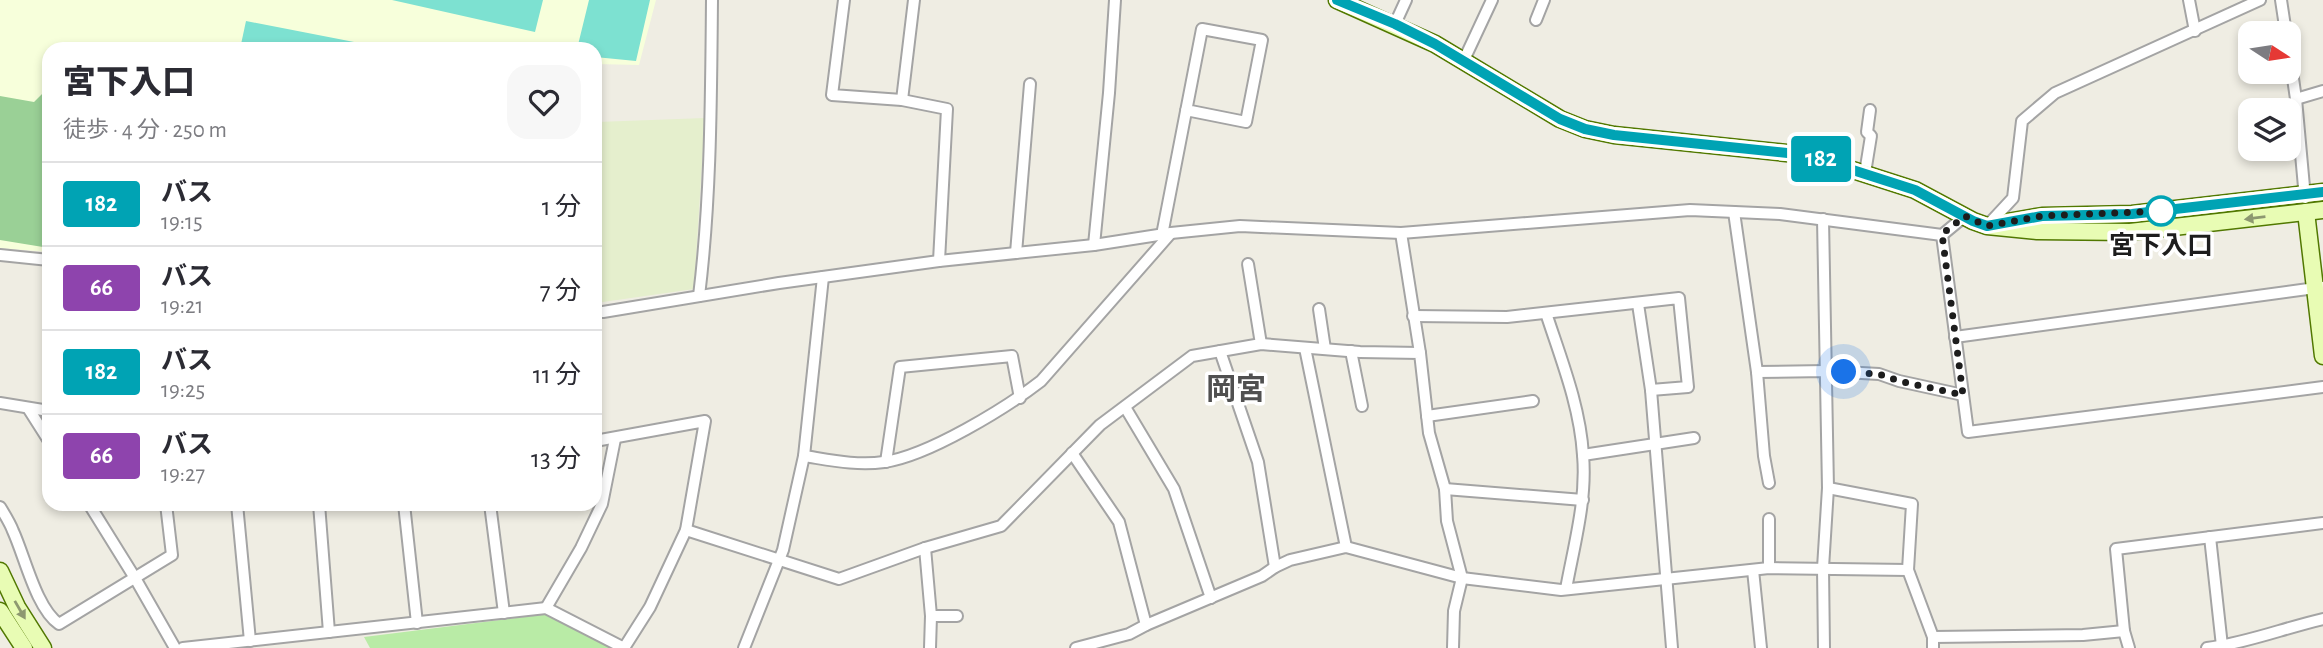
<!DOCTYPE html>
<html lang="ja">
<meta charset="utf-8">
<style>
body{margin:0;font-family:"Alegreya Sans","Noto Sans JP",sans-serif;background:#f7f7f7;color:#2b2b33;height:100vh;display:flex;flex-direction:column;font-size:26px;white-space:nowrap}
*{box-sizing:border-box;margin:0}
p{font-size:23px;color:#7c7c81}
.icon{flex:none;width:38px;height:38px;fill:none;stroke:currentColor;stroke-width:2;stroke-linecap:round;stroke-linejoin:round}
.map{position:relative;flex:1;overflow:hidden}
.details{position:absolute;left:42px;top:42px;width:560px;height:469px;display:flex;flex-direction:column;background:#fff;border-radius:21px;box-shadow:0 4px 10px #0003}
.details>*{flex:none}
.badge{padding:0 14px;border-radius:5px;font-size:24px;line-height:46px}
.needle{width:46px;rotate:102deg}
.buttons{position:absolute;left:2238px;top:21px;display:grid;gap:14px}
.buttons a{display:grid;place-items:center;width:63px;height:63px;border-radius:14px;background:#fff;box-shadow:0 4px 10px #0003;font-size:35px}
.you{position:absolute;width:35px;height:35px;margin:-18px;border:5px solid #fff;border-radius:50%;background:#1a73e8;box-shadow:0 0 0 10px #1a73e833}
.map>.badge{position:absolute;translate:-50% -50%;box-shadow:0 0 0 4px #fff}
.round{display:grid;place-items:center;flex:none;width:74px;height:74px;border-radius:21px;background:#f7f7f7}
.overview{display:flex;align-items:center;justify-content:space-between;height:119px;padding:0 21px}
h1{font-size:33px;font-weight:800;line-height:52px}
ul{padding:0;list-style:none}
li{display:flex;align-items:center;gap:21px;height:84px;padding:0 21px;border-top:2px solid #e1e1e2}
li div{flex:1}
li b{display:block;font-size:26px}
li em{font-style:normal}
li .badge{min-width:77px;font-weight:700;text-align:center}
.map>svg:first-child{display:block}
.education{fill:#f7ffdb}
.farmland{fill:#e5efcd}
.grass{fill:#b9eba6}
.forest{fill:#9ad096}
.pitch{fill:#7de1d1}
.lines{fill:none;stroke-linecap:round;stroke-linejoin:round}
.street-casing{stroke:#a4a4a4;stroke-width:14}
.secondary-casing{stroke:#517801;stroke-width:19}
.street{stroke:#fff;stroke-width:10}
.secondary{stroke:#e8fcb4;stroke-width:16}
.oneway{fill:#8d9870}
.line-casing{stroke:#fff;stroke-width:16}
.line{stroke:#00a3b4;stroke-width:10}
.walk{stroke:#1d1d1d;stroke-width:7;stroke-dasharray:0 12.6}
.stop-dot{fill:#fff;stroke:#00a3b4;stroke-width:3.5}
.labels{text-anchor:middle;stroke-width:7;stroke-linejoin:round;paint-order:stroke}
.stop-label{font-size:26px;font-weight:bold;fill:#1d1d1d;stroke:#fff}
.quarter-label{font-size:30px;font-weight:bold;fill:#505050;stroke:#fff}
</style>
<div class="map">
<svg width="2323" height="648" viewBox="0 0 2323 648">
<rect width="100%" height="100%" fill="#efede3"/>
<polygon class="education" points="0,0 656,0 639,65 595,64 595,49 49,49 49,252 0,248"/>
<polygon class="farmland" points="705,118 694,289 596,303 597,122"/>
<polygon class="grass" points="548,614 615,648 370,648 364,637"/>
<polygon class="forest" points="43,93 49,93 49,248 0,240 0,96 34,102"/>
<g class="pitch">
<polygon points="392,0 543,0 535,32"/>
<polygon points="589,0 650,0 636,61 595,57 595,49 577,49"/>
<polygon points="246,21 390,49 240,49"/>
</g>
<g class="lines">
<g class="street-casing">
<g id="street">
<polyline points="844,0 832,95 902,100 947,109 939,261"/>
<polyline points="2189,0 2195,31"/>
<polyline points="2281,0 2286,33"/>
<polyline points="1536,20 1544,0"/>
<polyline points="1395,24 1406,0"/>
<polyline points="2289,51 2296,99 2305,198"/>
<polyline points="1463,62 1492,0"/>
<polyline points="2296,99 2323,91"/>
<polyline points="902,100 914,0"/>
<polyline points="1865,173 1871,136 1867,132 1870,110"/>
<polyline points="1734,212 1757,372 1764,456 1769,483"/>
<polyline points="1823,219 1828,488 1823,568 1824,648"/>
<polyline points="1987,226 2013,198 2022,121 2055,93 2260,0"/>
<polyline points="1401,233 1420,353"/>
<polyline points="1162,235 1202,29 1262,40 1246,122 1186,110"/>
<polyline points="1942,235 1968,432 2323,387"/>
<polyline points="1094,245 1109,93 1115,0"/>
<polyline points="1016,253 1030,84"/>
<polyline points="0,255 49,260"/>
<polyline points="1248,264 1261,344"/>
<path d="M699 296C711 198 711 99 712 0"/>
<polyline points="1638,304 1651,390 1672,648"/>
<polyline points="1319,309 1325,349"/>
<polyline points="595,312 603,312 779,283 939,261 1094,245 1171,233 1240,226 1401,233 1690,210 1780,214 1942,235 1965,216"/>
<path d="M1546 313C1561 359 1580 406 1583 455 1587 500 1574 545 1566 589"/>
<polyline points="1413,316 1507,317 1679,298 1688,387 1651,390"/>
<polyline points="1955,337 2323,287"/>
<polyline points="1305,348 1346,547"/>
<polyline points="1220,351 1258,462 1275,567"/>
<polyline points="1351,351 1362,406"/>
<polyline points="1757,372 1826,371 1879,374 1899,381 1963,395"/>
<polyline points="0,403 49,411"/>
<polyline points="1125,407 1174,489 1211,598"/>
<polyline points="28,408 49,441"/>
<polyline points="1427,416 1533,401"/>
<polyline points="595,441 705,421 686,530 650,607 624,648"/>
<polyline points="1072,453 1119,522 1146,625"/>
<polyline points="1583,455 1694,438"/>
<path d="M804 456C830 460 857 466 884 462 928 456 1006 408 1041 381L1171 233"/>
<polyline points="886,462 900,367 1012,356 1020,398"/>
<polyline points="1828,488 1912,504 1908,570 1933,637 1933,648"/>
<polyline points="1445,489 1583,500"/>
<polyline points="89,504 135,578 175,648"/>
<polyline points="237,504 250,641"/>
<polyline points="319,504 329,632"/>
<polyline points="404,504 417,623"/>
<polyline points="490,504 504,613"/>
<path d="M0 507C5 515 10 523 13 531 25 557 36 608 59 624L172 555 166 504"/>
<polyline points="1769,519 1769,568"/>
<polyline points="686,530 839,579 925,548 1001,526 1100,425 1192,356 1261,344 1360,352 1420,353 1429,433 1445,489 1447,521 1462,578 1454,611 1453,648"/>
<polyline points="2210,537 2222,646"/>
<polyline points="925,548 931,616 930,648"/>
<polyline points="1753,570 1761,648"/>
<polyline points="546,608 581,548 602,504 615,439"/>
<polyline points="931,616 957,616"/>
<polyline points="1933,637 2083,635 2124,631"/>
<polyline points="183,648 546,608 624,648"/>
<polyline points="744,648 783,550 804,456 823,277"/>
<polyline points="1076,648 1129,634 1146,625 1262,576 1275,567 1290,560 1346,547 1462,578 1561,590 1769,568 1908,570"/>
<polyline points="2129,648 2124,631 2116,549 2323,523"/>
<path d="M2207 648C2247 643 2284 628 2323 619"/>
</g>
</g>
<g class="secondary-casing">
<g id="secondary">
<polyline points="1337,0 1435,44 1560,119 1585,129 1614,135 1806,155 1915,190 1973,221 1987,226 2037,231 2130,232 2323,210"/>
<polyline points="2306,212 2323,356"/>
<polyline points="2007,222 2042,216 2132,214 2323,192"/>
<polyline points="0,571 17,607 43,648"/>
<polyline points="0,611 24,648"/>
</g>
</g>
<use href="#street" class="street"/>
<use href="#secondary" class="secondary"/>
</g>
<defs><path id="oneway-solid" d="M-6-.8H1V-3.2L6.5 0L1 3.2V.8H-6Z" transform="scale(1.75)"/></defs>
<g class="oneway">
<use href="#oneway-solid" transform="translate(2255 218) rotate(173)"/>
<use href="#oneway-solid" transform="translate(20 610) rotate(60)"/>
</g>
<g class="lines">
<g class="line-casing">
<polyline id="line" points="1337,0 1395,24 1435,44 1560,119 1585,129 1614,135 1806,155 1915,190 1973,221 1987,226 2042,216 2132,214 2323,192"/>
</g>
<use href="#line" class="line"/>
<polyline class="walk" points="1844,372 1879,374 1899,381 1963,395 1942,234 1965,216 1987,226 2042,216 2161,211"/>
</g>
<circle class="stop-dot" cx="2161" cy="211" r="14"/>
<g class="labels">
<g class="stop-label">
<text x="2161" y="254">宮下入口</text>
</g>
<g class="quarter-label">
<text x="1236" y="399">岡宮</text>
</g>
</g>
</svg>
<div class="buttons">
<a><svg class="needle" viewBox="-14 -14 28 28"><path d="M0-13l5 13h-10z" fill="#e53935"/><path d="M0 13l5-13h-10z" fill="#7c7c81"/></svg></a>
<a><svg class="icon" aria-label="layers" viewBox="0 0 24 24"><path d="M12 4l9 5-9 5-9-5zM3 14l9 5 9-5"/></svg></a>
</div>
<div class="you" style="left:1844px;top:372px"></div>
<b class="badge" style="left:1821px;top:159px;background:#00a3b4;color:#fff">182</b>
<section class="details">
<div class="overview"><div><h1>宮下入口</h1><p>徒歩 · 4 分 · 250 m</p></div><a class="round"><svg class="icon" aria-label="heart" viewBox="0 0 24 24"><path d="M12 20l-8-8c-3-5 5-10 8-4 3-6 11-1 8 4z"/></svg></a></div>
<ul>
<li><span class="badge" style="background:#00a3b4;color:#fff">182</span><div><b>バス</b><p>19:15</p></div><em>1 分</em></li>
<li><span class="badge" style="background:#8e44ad;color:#fff">66</span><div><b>バス</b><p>19:21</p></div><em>7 分</em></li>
<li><span class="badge" style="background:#00a3b4;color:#fff">182</span><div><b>バス</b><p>19:25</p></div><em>11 分</em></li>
<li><span class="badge" style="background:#8e44ad;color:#fff">66</span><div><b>バス</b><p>19:27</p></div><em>13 分</em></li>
</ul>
</section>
</div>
